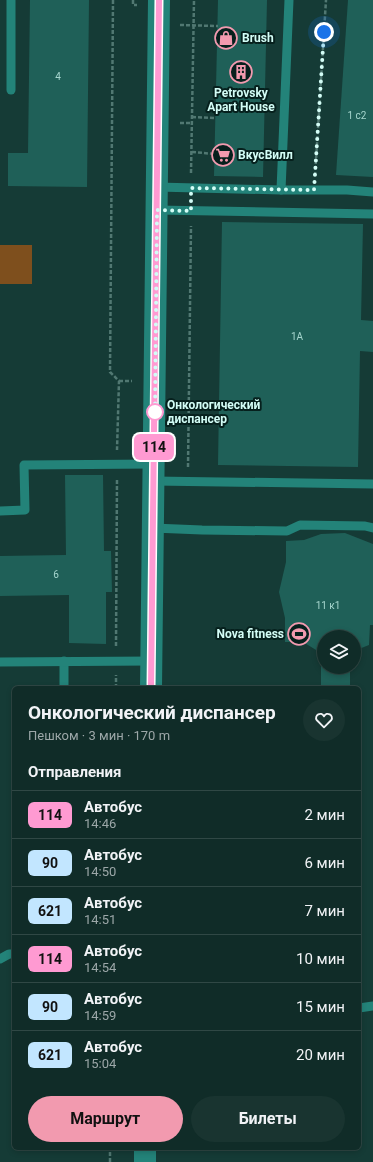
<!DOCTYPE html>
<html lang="ru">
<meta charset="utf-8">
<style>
body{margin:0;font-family:Roboto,sans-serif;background:#193430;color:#f1f3f6;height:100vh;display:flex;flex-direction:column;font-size:15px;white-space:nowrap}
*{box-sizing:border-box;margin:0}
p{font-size:13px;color:#9ca7a8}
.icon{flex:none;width:22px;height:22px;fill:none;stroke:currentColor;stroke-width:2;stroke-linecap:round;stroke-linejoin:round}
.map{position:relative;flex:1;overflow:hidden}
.details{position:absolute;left:12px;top:686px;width:349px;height:464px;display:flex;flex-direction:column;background:#102c28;border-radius:6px;box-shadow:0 2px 6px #0003,0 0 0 1px #304845}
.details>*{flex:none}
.badge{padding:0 8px;border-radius:6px;font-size:14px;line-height:26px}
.tools{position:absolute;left:317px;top:630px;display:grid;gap:8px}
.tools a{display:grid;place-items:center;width:44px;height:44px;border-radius:50%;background:#102c28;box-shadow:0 2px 6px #0003,0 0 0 1px #304845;font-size:20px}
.you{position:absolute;width:20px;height:20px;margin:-10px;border:3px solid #fff;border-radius:50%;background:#1a73e8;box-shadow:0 0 0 6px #1a73e833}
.map>.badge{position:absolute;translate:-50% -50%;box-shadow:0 0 0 2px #fff}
h2{padding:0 16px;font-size:15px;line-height:36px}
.round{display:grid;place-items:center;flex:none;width:42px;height:42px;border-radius:21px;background:#193430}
.head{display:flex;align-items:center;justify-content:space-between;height:68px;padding:0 16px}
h1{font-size:19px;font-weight:700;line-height:30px}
.button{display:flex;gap:8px;margin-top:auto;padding:8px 16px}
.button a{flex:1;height:46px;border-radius:24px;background:#f29aaf;color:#111;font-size:16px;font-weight:700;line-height:46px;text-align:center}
.button a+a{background:#193430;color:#f1f3f6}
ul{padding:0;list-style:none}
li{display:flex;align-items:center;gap:12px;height:48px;padding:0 16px;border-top:1px solid #304845}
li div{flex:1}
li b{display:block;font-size:15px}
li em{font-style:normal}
li .badge{min-width:44px;font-weight:700;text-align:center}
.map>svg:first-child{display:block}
.green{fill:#7e4f1d}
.building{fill:#1f6058}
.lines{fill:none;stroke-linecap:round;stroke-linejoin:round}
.path{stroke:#517872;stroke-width:2.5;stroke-dasharray:4 2;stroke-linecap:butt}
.service{stroke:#238379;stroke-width:9}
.tertiary{stroke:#238379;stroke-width:22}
.line-casing{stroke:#fff;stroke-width:9}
.line{stroke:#ff9ad2;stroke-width:6}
.walk{stroke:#d3fdf6;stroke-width:4;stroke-dasharray:0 7.2}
.stop-dot{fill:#fff;stroke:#ff9ad2;stroke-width:2}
.labels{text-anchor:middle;stroke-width:4;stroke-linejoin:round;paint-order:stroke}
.number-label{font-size:10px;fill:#a6d6ce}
.poi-label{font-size:12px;font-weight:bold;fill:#d3fdf6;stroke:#06201d;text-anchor:start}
.stop-label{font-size:12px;font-weight:bold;fill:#d3fdf6;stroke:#06201d;text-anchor:start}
</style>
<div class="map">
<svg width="373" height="1162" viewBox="0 0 373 1162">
<rect width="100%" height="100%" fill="#153b36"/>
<rect class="green" x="0" y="245" width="32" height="39"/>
<g class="building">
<polygon points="30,0 89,0 87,187 8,186 8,153 28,153"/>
<polygon points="218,0 267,0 263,177 214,176"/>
<polygon points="348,0 373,0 373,177 336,175"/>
<polygon points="222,222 363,224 361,320 373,321 373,352 360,351 358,467 218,465"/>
<polygon points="65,475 103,475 104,551 111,551 112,592 106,592 106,644 69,643 69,595 0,596 0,556 66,555"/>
<polygon points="345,533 373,544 373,625 370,625 369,645 354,651 354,637 324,637 324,667 350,667 350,688 321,688 321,653 303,642 285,642 285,618 279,592 286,562 286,541 304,540 321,534"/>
</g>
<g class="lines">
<g class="path">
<polyline points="113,0 110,372 119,381 117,450"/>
<polyline points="133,0 133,5 137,5"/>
<polyline points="180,25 218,26"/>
<polyline points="192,117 216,118"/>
<polyline points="180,123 192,123"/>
<polyline points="192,152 215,154"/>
<polyline points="191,173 194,0"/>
<polyline points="315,176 326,0"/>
<polyline points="119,381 132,381"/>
<polyline points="188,467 191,226"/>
<polyline points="116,646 117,479"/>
<polyline points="116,688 116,675"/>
<polyline points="110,1162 110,1148"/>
</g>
<g class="service">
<polyline points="11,0 11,90"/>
<polyline points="157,187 281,190 347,190 373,192"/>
<polyline points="281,190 289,0"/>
<polyline points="157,210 373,214"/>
<polyline points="154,481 373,484"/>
<polyline points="0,511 25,510 24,465 154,464"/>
<polyline points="153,528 202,530 287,531 300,525 365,526 373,528"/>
<polyline points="64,661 64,688"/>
<polyline points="0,662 152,661"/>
<polyline points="0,959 9,954 14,954"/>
<polyline points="359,1008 373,1006"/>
</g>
<g class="tertiary">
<polyline points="151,688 159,0"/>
<polyline points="145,1162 145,1148"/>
</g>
</g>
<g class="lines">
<g class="line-casing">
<polyline id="line" points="151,688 159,0"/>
</g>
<use href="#line" class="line"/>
<polyline class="walk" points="155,412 155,415 157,210 191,211 191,188 314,190 324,32"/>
</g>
<defs>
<g id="shop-ring" transform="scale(1.15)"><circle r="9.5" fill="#06201d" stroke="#f29aaf" stroke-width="1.5"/><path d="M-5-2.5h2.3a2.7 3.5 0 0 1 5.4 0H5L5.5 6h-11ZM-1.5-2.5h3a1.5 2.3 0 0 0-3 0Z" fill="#f29aaf"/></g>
<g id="building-ring" transform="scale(1.15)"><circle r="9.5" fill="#06201d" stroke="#f29aaf" stroke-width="1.5"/><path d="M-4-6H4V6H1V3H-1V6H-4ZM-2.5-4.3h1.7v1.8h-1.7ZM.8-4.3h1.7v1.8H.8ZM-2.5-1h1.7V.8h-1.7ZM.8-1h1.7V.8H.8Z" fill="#f29aaf"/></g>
<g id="supermarket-ring" transform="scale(1.15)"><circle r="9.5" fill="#06201d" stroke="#f29aaf" stroke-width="1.5"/><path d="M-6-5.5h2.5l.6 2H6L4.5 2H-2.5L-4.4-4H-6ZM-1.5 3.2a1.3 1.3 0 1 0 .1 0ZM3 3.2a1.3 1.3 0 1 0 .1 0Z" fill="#f29aaf"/></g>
<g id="stadium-ring" transform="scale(1.15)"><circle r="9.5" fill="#06201d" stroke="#f29aaf" stroke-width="1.5"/><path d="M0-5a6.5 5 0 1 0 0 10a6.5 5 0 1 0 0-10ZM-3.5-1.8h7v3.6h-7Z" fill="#f29aaf"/></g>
</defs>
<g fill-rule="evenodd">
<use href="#shop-ring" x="226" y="38"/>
<use href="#building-ring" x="241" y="72"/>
<use href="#supermarket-ring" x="223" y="155"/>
<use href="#stadium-ring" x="299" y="634"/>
</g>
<circle class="stop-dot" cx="155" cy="412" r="8"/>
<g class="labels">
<g class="number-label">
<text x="58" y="80">4</text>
<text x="357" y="119">1 с2</text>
<text x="297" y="340">1А</text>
<text x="56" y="578">6</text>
<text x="328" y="609">11 к1</text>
</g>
<g class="poi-label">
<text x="242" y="42">Brush</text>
<text x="241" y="97" text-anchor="middle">Petrovsky<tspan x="241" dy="14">Apart House</tspan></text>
<text x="238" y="159">ВкусВилл</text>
<text x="284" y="638" text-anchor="end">Nova fitness</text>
</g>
<g class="stop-label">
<text x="167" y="409">Онкологический<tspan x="167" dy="14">диспансер</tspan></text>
</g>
</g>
</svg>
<div class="tools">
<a><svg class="icon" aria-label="layers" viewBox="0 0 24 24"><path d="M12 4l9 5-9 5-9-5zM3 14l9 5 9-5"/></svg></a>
</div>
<div class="you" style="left:324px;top:32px"></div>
<b class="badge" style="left:154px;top:447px;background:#ff9ad2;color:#111">114</b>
<section class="details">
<div class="head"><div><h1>Онкологический диспансер</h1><p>Пешком · 3 мин · 170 m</p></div><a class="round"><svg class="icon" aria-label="heart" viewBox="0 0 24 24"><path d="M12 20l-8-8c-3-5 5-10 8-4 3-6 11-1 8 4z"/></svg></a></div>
<h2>Отправления</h2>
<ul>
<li><span class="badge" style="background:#ff9ad2;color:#111">114</span><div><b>Автобус</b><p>14:46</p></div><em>2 мин</em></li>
<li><span class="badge" style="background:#c2e6ff;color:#111">90</span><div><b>Автобус</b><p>14:50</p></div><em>6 мин</em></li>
<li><span class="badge" style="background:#c2e6ff;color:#111">621</span><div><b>Автобус</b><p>14:51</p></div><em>7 мин</em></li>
<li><span class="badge" style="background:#ff9ad2;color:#111">114</span><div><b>Автобус</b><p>14:54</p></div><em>10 мин</em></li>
<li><span class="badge" style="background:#c2e6ff;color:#111">90</span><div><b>Автобус</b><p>14:59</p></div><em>15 мин</em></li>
<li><span class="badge" style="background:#c2e6ff;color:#111">621</span><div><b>Автобус</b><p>15:04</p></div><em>20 мин</em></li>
</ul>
<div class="button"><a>Маршрут</a><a>Билеты</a></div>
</section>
</div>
